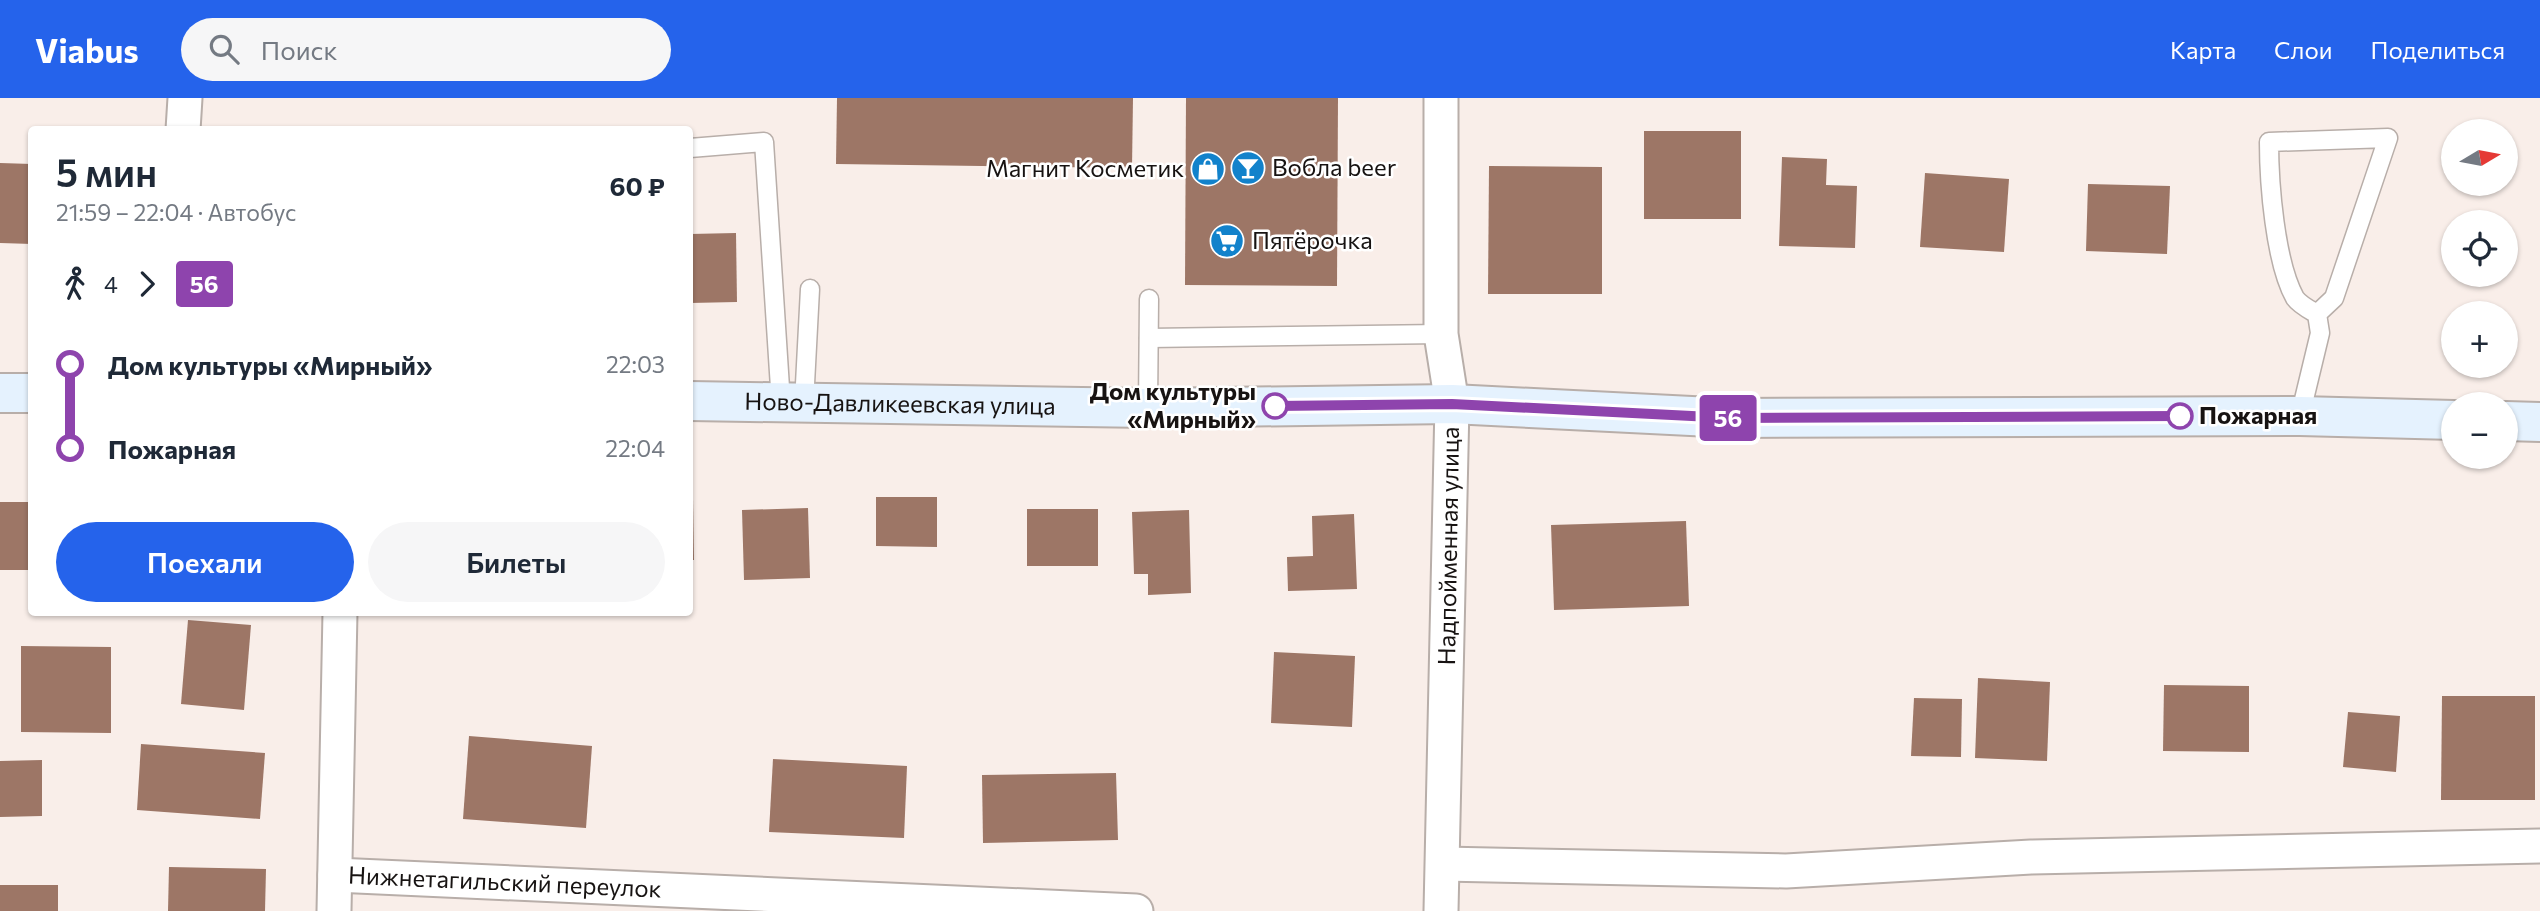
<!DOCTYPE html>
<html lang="ru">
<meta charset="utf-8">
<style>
body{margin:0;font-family:Commissioner,sans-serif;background:#f6f6f7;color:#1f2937;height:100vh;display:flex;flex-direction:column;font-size:26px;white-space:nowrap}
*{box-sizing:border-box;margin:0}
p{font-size:23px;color:#747a83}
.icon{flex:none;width:38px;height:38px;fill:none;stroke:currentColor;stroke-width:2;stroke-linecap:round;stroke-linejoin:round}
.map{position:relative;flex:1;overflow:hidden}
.side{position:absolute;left:28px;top:28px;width:665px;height:490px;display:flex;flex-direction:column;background:#fff;border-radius:7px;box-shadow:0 2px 5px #0004}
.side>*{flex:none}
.badge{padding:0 14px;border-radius:5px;font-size:24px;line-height:46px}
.needle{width:46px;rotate:80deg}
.controls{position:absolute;left:2441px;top:21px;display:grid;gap:14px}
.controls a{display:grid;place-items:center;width:77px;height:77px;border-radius:50%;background:#fff;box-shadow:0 2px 5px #0004;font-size:35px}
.map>.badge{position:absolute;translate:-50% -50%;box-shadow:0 0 0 4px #fff}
.legs{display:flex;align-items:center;gap:10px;height:77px;padding:0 28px;font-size:23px}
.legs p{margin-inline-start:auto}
.head{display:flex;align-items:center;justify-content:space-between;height:119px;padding:0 28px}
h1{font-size:38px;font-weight:600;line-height:52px}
.button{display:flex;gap:14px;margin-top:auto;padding:14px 28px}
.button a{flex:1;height:80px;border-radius:42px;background:#2563eb;color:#fff;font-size:28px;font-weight:600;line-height:80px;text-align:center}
.button a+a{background:#f6f6f7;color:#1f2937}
ul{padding:0 28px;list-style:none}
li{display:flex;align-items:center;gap:24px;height:84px;font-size:26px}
li i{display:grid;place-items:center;width:10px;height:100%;margin:0 9px;background:currentColor}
li i::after{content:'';width:18px;height:18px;margin:-9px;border:5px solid;border-radius:50%;background:#fff}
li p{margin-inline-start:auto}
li:first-child i{background:linear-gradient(#0000 50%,currentColor 0)}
li:last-child i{background:linear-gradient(currentColor 50%,#0000 0)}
header{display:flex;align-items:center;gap:42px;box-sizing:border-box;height:98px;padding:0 35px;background:#2563eb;color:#fff}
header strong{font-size:33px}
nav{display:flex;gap:38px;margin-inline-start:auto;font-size:24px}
.search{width:490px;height:63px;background:#f6f6f7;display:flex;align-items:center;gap:18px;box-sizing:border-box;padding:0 24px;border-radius:38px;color:#747a83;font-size:26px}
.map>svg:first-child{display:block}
.building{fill:#9d7666}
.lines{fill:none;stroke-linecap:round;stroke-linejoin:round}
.lane-casing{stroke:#b8aea9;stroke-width:21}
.street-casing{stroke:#b8aea9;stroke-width:37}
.secondary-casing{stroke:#b8aea9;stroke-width:42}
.lane{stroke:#fff;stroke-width:18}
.street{stroke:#fff;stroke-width:33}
.secondary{stroke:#e5f2fe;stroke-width:38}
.line-1-casing{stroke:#fff;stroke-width:16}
.line-1{stroke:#8e44ad;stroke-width:10}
.stop-1-dot{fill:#fff;stroke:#8e44ad;stroke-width:3.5}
.labels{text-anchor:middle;stroke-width:5;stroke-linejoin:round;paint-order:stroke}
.poi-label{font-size:24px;fill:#171312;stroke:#fff;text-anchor:start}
.stop-label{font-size:24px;font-weight:bold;fill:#171312;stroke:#fff;text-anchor:end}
.street-label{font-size:24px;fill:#171312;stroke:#fff}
</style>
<header>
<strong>Viabus</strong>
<div class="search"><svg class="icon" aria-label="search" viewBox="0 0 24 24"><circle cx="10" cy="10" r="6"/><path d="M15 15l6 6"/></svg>Поиск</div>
<nav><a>Карта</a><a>Слои</a><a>Поделиться</a></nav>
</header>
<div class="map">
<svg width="2540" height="813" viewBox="0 0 2540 813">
<rect width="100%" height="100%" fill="#f9eee9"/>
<g class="building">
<polygon points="837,0 1133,0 1132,70 836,66"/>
<polygon points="1186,0 1338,0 1337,188 1185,187"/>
<rect x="1644" y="33" width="97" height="88"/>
<polygon points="1782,59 1827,61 1826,87 1857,88 1855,150 1779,148"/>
<polygon points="0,65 32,66 32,146 0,145"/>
<polygon points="1489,68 1602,69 1602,196 1488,196"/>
<polygon points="1925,75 2009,81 2004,154 1920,149"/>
<polygon points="2088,86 2170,88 2167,156 2086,153"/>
<polygon points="736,135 737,204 690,205 690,136"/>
<polygon points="876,399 937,399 937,449 876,448"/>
<polygon points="693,400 694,462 690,462 690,401"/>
<rect x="0" y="404" width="32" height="68"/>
<polygon points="808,410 810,480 744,482 742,412"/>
<rect x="1027" y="411" width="71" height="57"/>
<polygon points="1189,412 1191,495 1148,497 1148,476 1134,476 1132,414"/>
<polygon points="1354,416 1357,491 1288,493 1287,459 1313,458 1312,418"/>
<polygon points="1686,423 1689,508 1554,512 1551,427"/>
<polygon points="188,522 251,527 244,612 181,606"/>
<polygon points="21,548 111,549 111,635 21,634"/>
<polygon points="1274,554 1355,558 1352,629 1271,625"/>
<polygon points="1978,580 2050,584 2047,663 1975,660"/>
<polygon points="2164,587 2249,588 2249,654 2163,653"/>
<polygon points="2442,598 2535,598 2535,702 2441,702"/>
<polygon points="1914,600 1962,601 1961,659 1911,658"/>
<polygon points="2348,614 2400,618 2396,674 2343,669"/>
<polygon points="469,638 592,648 586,730 463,721"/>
<polygon points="141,646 265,655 260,721 137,712"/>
<polygon points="773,661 907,668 904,740 769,734"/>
<polygon points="42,662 42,718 0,719 0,663"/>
<polygon points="1116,675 1118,742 983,745 982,677"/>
<polygon points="169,769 266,771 265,813 168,813"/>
<rect x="0" y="787" width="58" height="26"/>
</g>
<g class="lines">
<g class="lane-casing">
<g id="lane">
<polyline points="690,50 764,44 781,305"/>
<polyline points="1149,240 1441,236"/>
<polyline points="804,305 810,191"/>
<polyline points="1148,310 1149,201"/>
<path d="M2300 318 2320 235 2317 216 2334 200 2388 40 2269 44C2269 85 2275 164 2295 200 2300 207 2310 212 2317 216"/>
</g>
</g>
<g class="street-casing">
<g id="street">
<polyline points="1441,0 1441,236 1452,306 1441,813"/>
<polyline points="183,32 185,0"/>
<polyline points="1443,766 1786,773 2031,759 2540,748"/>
<path id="s1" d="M335 777 1136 813"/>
<polyline points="334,813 340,514"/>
</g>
</g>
<g class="secondary-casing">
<g id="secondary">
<polyline points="0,295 32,295"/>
<path id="s2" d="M690 303 1148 310 1452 306 1731 320 2300 318 2454 322"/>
<polyline points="2506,323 2540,324"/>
</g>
</g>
<use href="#lane" class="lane"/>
<use href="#street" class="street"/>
<use href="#secondary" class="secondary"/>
</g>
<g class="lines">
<g class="line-1-casing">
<polyline id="line-1" points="1275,308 1452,306 1731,320 2180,318"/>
</g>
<use href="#line-1" class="line-1"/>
</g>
<defs>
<g id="bar-disc" transform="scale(1.75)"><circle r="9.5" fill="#1282cb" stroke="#fff"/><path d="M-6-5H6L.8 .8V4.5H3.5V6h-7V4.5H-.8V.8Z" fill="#fff"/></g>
<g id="shop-disc" transform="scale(1.75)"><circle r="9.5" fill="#1282cb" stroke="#fff"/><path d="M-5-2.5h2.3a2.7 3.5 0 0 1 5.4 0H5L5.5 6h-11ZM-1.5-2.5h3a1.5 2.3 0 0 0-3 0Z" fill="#fff"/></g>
<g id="supermarket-disc" transform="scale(1.75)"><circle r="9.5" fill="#1282cb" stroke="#fff"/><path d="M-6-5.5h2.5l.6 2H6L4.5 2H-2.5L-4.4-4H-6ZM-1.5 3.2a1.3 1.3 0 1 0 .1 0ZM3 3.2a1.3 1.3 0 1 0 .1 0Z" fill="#fff"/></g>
</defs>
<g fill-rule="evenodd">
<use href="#bar-disc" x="1248" y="70"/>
<use href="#shop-disc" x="1208" y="71"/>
<use href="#supermarket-disc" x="1227" y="143"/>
</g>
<g class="stop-1-dot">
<circle cx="1275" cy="308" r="12"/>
<circle cx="2180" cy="318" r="12"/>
</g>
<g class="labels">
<g class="poi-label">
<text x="1272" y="78">Вобла beer</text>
<text x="1184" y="79" text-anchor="end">Магнит Косметик</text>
<text x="1252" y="151">Пятёрочка</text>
</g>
<g class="stop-label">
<text x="1256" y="302">Дом культуры<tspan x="1256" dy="28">«Мирный»</tspan></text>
<text x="2199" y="326" text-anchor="start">Пожарная</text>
</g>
<g class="street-label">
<text dy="8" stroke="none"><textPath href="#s2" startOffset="210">Ново-Давликеевская улица</textPath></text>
<text transform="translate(1449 448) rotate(-89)" y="8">Надпойменная улица</text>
<text dy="8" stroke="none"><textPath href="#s1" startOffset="170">Нижнетагильский переулок</textPath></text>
</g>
</g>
</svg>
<div class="controls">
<a><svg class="needle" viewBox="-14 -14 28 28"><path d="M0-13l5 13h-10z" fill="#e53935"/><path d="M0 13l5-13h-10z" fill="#747a83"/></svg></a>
<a><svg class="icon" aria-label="locate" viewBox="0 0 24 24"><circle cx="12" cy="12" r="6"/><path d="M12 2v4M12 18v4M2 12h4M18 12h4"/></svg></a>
<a>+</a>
<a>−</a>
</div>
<b class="badge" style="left:1728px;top:320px;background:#8e44ad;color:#fff">56</b>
<section class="side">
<div class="head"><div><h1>5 мин</h1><p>21:59 – 22:04 · Автобус</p></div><b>60 ₽</b></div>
<div class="legs"><svg class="icon" aria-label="walk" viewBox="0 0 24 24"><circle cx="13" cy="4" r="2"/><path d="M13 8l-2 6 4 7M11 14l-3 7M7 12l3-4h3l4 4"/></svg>4<svg class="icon" aria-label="forward" viewBox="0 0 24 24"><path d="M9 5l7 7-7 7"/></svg><b class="badge" style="background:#8e44ad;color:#fff">56</b></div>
<ul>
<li><i style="color:#8e44ad"></i><b>Дом культуры «Мирный»</b><p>22:03</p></li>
<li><i style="color:#8e44ad"></i><b>Пожарная</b><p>22:04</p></li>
</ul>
<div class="button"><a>Поехали</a><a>Билеты</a></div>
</section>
</div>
